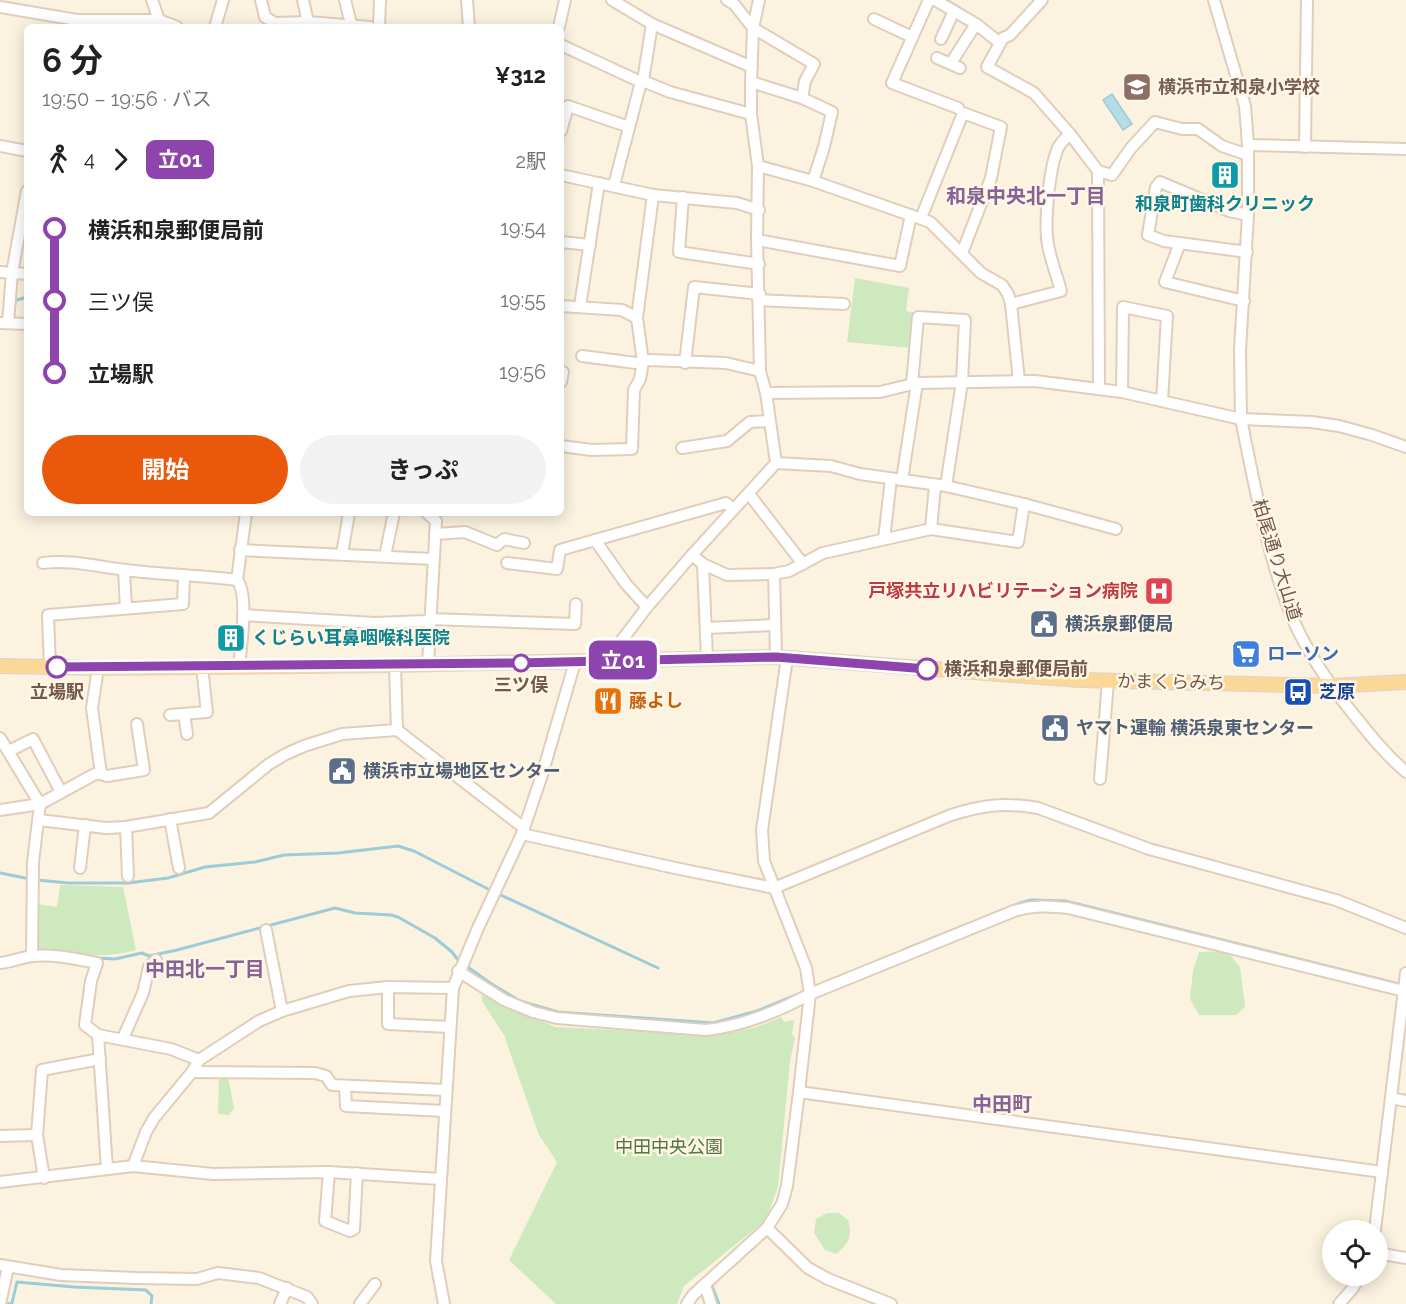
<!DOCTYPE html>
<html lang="ja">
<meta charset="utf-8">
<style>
body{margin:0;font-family:Raleway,"Noto Sans JP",sans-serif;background:#f2f2f2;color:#222;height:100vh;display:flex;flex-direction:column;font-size:22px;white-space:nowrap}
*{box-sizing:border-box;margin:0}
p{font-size:20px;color:#767676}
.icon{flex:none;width:33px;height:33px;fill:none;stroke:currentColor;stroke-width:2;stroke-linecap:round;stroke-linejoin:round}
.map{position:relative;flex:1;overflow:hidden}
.details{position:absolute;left:24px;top:24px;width:540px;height:492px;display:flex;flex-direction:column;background:#fff;border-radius:9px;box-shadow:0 3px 15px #0003}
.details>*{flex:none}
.badge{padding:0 12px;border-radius:9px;font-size:21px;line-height:39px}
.buttons{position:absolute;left:1322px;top:1220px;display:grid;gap:12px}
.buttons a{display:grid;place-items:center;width:66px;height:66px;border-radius:50%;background:#fff;box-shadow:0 3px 15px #0003;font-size:30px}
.map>.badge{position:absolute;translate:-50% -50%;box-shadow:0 0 0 3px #fff}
.legs{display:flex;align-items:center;gap:9px;height:66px;padding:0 18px;font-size:20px}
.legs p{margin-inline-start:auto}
.summary{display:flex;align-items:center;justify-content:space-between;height:102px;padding:0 18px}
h1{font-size:33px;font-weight:700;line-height:45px}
.cta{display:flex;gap:12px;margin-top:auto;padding:12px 18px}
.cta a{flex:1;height:69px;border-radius:36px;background:#ea580c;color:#fff;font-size:24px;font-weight:700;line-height:69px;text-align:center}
.cta a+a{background:#f2f2f2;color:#222}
ul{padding:0 18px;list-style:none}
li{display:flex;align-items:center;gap:21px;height:72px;font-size:22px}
li i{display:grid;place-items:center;width:9px;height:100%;margin:0 8px;background:currentColor}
li i::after{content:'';width:15px;height:15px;margin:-8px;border:4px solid;border-radius:50%;background:#fff}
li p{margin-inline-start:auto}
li:first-child i{background:linear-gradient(#0000 50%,currentColor 0)}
li:last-child i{background:linear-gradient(currentColor 50%,#0000 0)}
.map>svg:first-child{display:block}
.green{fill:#cfe9bf}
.water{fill:#b5dde5;stroke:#9bccd7;stroke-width:1.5}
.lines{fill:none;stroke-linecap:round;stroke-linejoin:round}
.stream{stroke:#9bccd7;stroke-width:3}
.minor-casing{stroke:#e0cebc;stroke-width:14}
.major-casing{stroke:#dad4cf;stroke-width:16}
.minor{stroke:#fff;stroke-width:10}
.major{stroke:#fbd897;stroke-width:14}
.line-1-casing{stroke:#fff;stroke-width:14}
.line-1{stroke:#8e44ad;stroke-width:9}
.stop-1-dot{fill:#fff;stroke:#8e44ad;stroke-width:3}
.labels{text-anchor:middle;stroke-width:5;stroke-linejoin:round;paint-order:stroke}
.education-label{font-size:18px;font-weight:bold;fill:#785e54;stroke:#fff6e6;text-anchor:start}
.culture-label{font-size:18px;font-weight:bold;fill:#0d838f;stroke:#fff6e6}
.street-label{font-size:18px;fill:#725847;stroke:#fff6e6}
.health-label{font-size:18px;font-weight:bold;fill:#be3a42;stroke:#fff6e6;text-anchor:end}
.service-label{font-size:18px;font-weight:bold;fill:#4e5e75;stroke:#fff6e6;text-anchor:start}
.shop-label{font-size:18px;font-weight:bold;fill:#366cbe;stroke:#fff6e6;text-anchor:start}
.stop-label{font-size:18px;font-weight:bold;fill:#725847;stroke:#fff6e6}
.transit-label{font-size:18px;font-weight:bold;fill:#164399;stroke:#fff6e6;text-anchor:start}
.food-label{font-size:18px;font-weight:bold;fill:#c56008;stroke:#fff6e6;text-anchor:start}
.park-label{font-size:18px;fill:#4f7840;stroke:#fff6e6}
.neighbourhood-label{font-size:20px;font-weight:bold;fill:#866396;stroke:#fff6e6}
</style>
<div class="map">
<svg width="1406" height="1304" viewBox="0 0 1406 1304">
<rect width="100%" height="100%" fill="#fcf2e0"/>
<g class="green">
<polygon points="855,278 909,288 906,311 915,313 912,348 847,342"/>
<path d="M60 885 123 887 136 950C104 960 70 953 37 951L36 904 57 907Z"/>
<polygon points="1227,951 1240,967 1245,1007 1236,1015 1199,1015 1190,999 1193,971 1199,952"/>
<polygon points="481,995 555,1027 699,1034 729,1033 757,1027 781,1017 784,1022 794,1020 792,1034 795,1038 790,1061 778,1187 766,1220 684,1286 677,1304 556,1304 509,1260 557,1162 539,1135 504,1035 483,1003"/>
<polygon points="228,1077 234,1108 229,1115 218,1114 219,1078"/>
<path d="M827 1213H839L848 1220C853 1235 849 1244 836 1254L825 1250 814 1233 816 1219Z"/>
</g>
<polygon class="water" points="1112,94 1132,124 1123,130 1103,100"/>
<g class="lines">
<g class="stream">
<polyline points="946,0 960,8"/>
<polyline points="14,301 27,297"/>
<polyline points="0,873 30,879"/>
<polyline points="37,880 68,883 128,883 168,878 205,867 255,862 284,855 338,853 398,846 414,851 490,890 658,968"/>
<polyline points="906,949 1020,903 1031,900 1065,901 1098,909 1395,983"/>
<polyline points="97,958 115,959 142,953 149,956 177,950 335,908 355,913 391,915 398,917 435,938 452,952 458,960 490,983 520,1001 558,1012 713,1023 757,1011 806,991"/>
<polyline points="712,1286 719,1304"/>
<polyline points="8,1304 12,1303 17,1282 74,1287 146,1290 152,1296 151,1304"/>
</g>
<g class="minor-casing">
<g id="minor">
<polyline points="152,0 159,20"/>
<polyline points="261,0 265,17 275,23 308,22 370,27"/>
<polyline points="303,0 308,22"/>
<polyline points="345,0 351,24"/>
<polyline points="467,0 469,27"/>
<polyline points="612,0 652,24 752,67"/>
<polyline points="727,0 734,4 753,28 814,64 805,81 802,98"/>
<polyline points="759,0 753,28 751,82 751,114 758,166 757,240 760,371 766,393 776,463"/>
<polyline points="929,0 892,83 958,108"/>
<polyline points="935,0 976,24 1000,43"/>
<polyline points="1042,0 1010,35 1003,38 987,67 1034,93 1070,134 1098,171 1112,175 1131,148 1155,122 1182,129 1198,129 1222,146 1248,155"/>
<path d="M1214 0 1245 106 1248 145V215L1240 350 1241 419C1254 483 1266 548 1289 610 1304 648 1328 683 1354 715 1370 735 1386 755 1406 772"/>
<polyline points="0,7 77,20 159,20 177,27"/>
<polyline points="874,19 912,37"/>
<polyline points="215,27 223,0"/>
<polyline points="379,27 380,0"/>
<polyline points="559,27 565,0"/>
<polyline points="941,39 954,11"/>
<polyline points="561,45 641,82 643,81 670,92 751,114"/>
<polyline points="937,58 960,68"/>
<polyline points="951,63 976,24"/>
<polyline points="643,81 652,24"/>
<polyline points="751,82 802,98 832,112 824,147 813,181"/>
<polyline points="561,131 568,106 629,127"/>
<polyline points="1248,145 1406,149"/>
<polyline points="0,146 27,151"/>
<polyline points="1305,147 1307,0"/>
<polyline points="758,166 813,181 930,222 981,273 1002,285 1008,294 1011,304 1019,381"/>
<polyline points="1098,171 1099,389"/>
<polyline points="561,175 653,195 737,203 759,210"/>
<polyline points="614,185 641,82"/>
<polyline points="683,197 679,252 759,264"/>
<polyline points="921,218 963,113 1001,127 991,178 962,253"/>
<polyline points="757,240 900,266 911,215"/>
<polyline points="561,242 590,245"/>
<polyline points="1180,243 1165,282 1244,301"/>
<polyline points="1247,252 1164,241 1148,235 1156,187 1160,182 1229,211 1248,215"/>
<polyline points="0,272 27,274"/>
<polyline points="758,300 844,304"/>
<path d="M1011 304 1061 291C1057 276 1051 261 1048 245 1044 223 1049 169 1058 148 1060 143 1066 138 1070 134"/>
<polyline points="561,306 622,310 637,318"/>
<polyline points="580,306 599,183"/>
<polyline points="0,323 27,324"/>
<polyline points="8,323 12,273 27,191"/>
<polyline points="582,356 636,363 649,360 726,363 760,371"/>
<polyline points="685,363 694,287 760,294"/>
<polyline points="561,382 563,372"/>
<polyline points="912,384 918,317 965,320 962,382 946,486"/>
<polyline points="1122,392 1123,307 1167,316 1162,401"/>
<polyline points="766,393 880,392 917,383 1035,381 1122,392 1241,419 1312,422 1339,426 1372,435 1406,447"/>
<polyline points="561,446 592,450 632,449 634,390 640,379 643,362 637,318 653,195"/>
<polyline points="682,448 727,441 750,422 769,421"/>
<polyline points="776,463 831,466 860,474 946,486 1024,504 1116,529"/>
<polyline points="902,480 917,383"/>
<polyline points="749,494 803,564"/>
<polyline points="427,513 436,521 428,664"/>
<polyline points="931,529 935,486"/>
<polyline points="435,534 465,532 497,545 504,539 524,543"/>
<polyline points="884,539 891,479"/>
<polyline points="595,540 626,584 647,607"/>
<polyline points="240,550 433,559"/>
<polyline points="342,554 349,513"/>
<polyline points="692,555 703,564 727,575 774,574 789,571 823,553 931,529 1018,542 1024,504"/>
<polyline points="385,556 394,513"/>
<path d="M43 563C71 559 98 567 126 570 163 575 200 575 237 580"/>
<polyline points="507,563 557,569 560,550 726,503 733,509"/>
<polyline points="703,564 707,659"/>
<polyline points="124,570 126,608"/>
<polyline points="774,574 776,657"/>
<polyline points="243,615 375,623 426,621 430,619 575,624 576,604"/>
<polyline points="706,628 774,625"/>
<polyline points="606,661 647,607 692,555 776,463"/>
<polyline points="395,665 397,730"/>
<path d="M239 666C241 647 249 594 237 580L246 513"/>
<polyline points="50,667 48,615 183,604 184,575"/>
<polyline points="184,714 187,734"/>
<polyline points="170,715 207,712 202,667"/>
<polyline points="0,738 40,804 33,862 32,956"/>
<polyline points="9,751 33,739 61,792"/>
<polyline points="101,774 107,776 144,770 137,724"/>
<polyline points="1100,779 1108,681"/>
<polyline points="0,810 40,804 95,774 101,774 92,708 98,668"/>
<polyline points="170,819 179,868"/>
<polyline points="39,820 106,828 126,827 209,813 269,764 286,754 304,746 342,734 397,730 524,828"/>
<polyline points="126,827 128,876"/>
<path d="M522 834 675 868 774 888 951 815C983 805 1005 802 1038 808L1149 849 1336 900 1406 928"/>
<polyline points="80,868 85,825"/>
<polyline points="266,930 282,1011"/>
<path d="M0 963C12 962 22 957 33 956 54 954 76 959 97 963L91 981 85 1025 98 1035 171 1049 199 1060"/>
<path d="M458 971 504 1000 533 1012 557 1018 706 1030C743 1026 777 1012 810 994L1014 911C1033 905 1049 906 1068 908L1404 991"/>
<polyline points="388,987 388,1024 450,1027"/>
<polyline points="98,1035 107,1169"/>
<polyline points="123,1038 143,993 149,967 156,960"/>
<polyline points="192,1072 315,1073 326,1076 332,1085 446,1090"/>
<polyline points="345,1086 346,1106 444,1111"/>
<polyline points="799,1092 1382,1172"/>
<polyline points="1391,1098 1406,1101"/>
<polyline points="0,1136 37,1135"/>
<polyline points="133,1166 146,1132 154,1118 192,1072 199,1060 259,1021 282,1011 349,991 388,987 453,988"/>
<polyline points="329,1172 325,1221 350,1231 354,1229 357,1173"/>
<polyline points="44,1178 37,1135 42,1070 100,1059"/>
<polyline points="0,1182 133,1166 213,1174 329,1172 440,1179"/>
<polyline points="767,1228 808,1268 828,1279 891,1304"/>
<polyline points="1375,1230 1406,973"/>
<polyline points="1377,1253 1406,1258"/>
<polyline points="0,1265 61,1275 136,1278 197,1279 218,1273 259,1278 307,1297 312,1304"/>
<polyline points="705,1285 711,1304"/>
<polyline points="0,1304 8,1267"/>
<polyline points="280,1304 287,1288"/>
<polyline points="360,1304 375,1284"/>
<polyline points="444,1304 436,1261 453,988 478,928 522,834 542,775 575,662"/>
<polyline points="687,1304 693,1295 767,1228 782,1204 787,1186 799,1092 810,994 806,968 764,861 762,830 787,658"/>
<polyline points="1339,1304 1353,1288 1360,1275"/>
</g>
</g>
<g class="major-casing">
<polyline id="major" points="0,666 98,668 395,665 776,657 1079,680 1331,686 1406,682"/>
</g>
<use href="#minor" class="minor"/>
<use href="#major" class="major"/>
</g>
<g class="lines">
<g class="line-1-casing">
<polyline id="line-1" points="57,667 518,663 776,657 927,669"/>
</g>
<use href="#line-1" class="line-1"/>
</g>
<defs>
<g id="school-square" transform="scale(1.5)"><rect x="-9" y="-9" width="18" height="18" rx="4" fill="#8d6e63" stroke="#fff6e6"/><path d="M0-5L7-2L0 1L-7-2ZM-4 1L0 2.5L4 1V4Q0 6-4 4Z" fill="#fff"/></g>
<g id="building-square" transform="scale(1.5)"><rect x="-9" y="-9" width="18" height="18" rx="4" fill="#0f9aa8" stroke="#fff6e6"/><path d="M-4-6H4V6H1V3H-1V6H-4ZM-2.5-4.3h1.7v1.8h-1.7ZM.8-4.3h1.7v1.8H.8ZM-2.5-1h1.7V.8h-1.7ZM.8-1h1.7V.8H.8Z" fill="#fff"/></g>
<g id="hospital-square" transform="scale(1.5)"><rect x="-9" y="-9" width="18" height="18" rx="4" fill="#e0444e" stroke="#fff6e6"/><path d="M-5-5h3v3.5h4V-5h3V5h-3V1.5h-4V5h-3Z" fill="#fff"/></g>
<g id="civic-square" transform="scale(1.5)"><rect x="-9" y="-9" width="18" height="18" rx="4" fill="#5c6f8a" stroke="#fff6e6"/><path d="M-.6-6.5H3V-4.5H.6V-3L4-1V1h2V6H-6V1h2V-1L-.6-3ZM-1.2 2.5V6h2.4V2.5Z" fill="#fff"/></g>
<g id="supermarket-square" transform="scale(1.5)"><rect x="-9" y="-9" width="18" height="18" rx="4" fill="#3f7fe0" stroke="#fff6e6"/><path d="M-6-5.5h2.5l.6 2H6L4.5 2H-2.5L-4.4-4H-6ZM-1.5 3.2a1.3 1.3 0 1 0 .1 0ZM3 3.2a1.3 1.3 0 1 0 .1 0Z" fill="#fff"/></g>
<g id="bus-square" transform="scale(1.5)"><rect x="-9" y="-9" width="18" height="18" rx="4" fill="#1a4fb4" stroke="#fff6e6"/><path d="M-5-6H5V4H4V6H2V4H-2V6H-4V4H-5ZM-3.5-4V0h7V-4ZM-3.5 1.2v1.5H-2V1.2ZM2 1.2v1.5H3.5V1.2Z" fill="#fff"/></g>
<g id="restaurant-square" transform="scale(1.5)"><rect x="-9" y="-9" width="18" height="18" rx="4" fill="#e8710a" stroke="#fff6e6"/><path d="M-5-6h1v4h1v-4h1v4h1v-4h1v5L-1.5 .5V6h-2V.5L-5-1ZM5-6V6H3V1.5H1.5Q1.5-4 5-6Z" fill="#fff"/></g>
</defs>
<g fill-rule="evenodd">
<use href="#school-square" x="1137" y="87"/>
<use href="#building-square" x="1225" y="175"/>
<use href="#hospital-square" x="1159" y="591"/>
<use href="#civic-square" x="1044" y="624"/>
<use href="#building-square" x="231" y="638"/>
<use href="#supermarket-square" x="1246" y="654"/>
<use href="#bus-square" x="1298" y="692"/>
<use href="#restaurant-square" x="608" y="701"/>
<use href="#civic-square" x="1055" y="728"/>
<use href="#civic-square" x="342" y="771"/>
</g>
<g class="stop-1-dot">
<circle cx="521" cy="663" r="8"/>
<circle cx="57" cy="667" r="10"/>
<circle cx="927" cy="669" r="10"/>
</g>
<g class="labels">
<g class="education-label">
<text x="1158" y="93">横浜市立和泉小学校</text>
</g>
<g class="culture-label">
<text x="1225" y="210">和泉町歯科クリニック</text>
<text x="252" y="644" text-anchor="start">くじらい耳鼻咽喉科医院</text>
</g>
<g class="street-label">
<text transform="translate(1277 560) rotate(73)" y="6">柏尾通り大山道</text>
<text transform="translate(1171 682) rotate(1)" y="6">かまくらみち</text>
</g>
<g class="health-label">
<text x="1138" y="597">戸塚共立リハビリテーション病院</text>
</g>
<g class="service-label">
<text x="1065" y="630">横浜泉郵便局</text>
<text x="1076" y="734">ヤマト運輸 横浜泉東センター</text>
<text x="363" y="777">横浜市立場地区センター</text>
</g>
<g class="shop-label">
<text x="1267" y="660">ローソン</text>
</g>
<g class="stop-label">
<text x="944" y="675" text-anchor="start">横浜和泉郵便局前</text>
<text x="521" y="691">三ツ俣</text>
<text x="57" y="698">立場駅</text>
</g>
<g class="transit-label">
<text x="1319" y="698">芝原</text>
</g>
<g class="food-label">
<text x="629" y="707">藤よし</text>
</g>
<g class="park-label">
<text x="669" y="1153">中田中央公園</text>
</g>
<g class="neighbourhood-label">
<text x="1026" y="203">和泉中央北一丁目</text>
<text x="205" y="976">中田北一丁目</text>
<text x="1002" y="1111">中田町</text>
</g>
</g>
</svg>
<div class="buttons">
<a><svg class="icon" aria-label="locate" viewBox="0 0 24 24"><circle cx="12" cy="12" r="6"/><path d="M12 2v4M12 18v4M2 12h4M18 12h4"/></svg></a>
</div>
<b class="badge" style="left:623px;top:660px;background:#8e44ad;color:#fff">立01</b>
<section class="details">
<div class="summary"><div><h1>6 分</h1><p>19:50 – 19:56 · バス</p></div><b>¥312</b></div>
<div class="legs"><svg class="icon" aria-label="walk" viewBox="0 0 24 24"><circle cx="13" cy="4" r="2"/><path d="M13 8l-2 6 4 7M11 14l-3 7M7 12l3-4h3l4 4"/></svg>4<svg class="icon" aria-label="forward" viewBox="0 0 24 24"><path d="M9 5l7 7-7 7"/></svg><b class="badge" style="background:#8e44ad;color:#fff">立01</b><p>2駅</p></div>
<ul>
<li><i style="color:#8e44ad"></i><b>横浜和泉郵便局前</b><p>19:54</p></li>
<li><i style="color:#8e44ad"></i><span>三ツ俣</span><p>19:55</p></li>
<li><i style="color:#8e44ad"></i><b>立場駅</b><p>19:56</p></li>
</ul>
<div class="cta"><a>開始</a><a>きっぷ</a></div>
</section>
</div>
